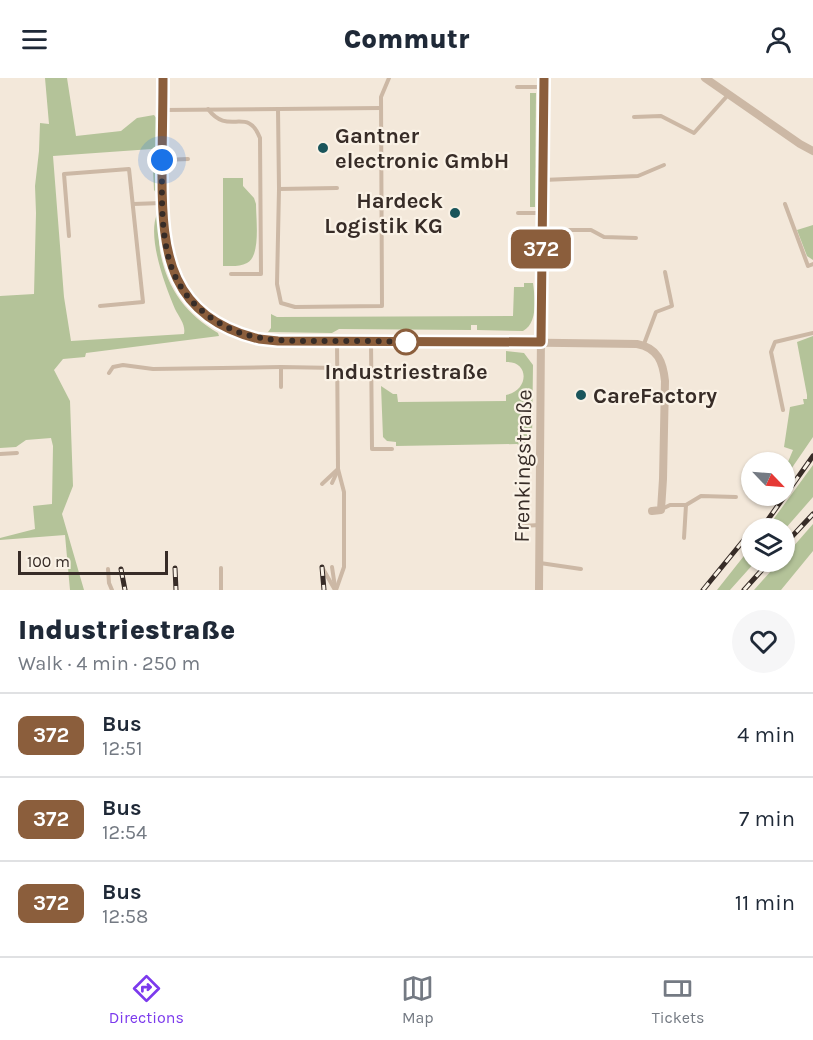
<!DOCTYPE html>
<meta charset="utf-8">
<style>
body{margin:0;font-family:Karla,sans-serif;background:#f6f6f7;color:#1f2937;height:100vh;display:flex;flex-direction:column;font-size:22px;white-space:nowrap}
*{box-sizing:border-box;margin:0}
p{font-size:20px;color:#747a83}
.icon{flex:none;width:33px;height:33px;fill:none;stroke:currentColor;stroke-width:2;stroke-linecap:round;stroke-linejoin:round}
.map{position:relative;height:512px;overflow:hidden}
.side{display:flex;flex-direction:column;background:#fff;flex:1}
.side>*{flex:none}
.badge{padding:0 12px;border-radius:9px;font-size:21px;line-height:39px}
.needle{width:39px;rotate:115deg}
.tools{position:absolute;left:741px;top:374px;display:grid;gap:12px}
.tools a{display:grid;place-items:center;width:54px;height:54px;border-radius:50%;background:#fff;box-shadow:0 2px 4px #0004;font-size:30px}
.scale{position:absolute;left:18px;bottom:15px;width:150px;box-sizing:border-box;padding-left:6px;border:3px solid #372c27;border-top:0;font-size:16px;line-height:21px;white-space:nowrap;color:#372c27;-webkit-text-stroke:4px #faf2e6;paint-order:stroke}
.you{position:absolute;width:30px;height:30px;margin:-15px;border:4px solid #fff;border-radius:50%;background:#1a73e8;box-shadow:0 0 0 9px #1a73e833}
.map>.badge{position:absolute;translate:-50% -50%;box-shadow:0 0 0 3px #fff}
.round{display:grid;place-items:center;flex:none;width:63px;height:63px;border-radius:32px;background:#f6f6f7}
.summary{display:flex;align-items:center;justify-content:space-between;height:102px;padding:0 18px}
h1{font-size:28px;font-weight:800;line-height:45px}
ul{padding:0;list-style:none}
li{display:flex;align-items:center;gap:18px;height:84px;padding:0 18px;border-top:2px solid #e0e1e3}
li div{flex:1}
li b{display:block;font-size:22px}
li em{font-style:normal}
li .badge{min-width:66px;font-weight:700;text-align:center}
header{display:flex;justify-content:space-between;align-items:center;height:78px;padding:0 18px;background:#fff;font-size:27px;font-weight:800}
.tab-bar{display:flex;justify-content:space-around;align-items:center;height:84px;border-top:2px solid #e0e1e3;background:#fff;font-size:16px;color:#747a83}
.tab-bar a{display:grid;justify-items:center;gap:3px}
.tab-bar .current{color:#7c3aed}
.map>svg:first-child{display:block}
.green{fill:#b4c399}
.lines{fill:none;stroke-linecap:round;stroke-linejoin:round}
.service{stroke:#ccb8a5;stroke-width:4}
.minor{stroke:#ccb8a5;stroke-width:8}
.rail-casing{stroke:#372c27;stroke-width:5}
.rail{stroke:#faf2e6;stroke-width:3;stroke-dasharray:9;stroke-linecap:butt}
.line-casing{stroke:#fff;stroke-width:14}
.line{stroke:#8b5e3c;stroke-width:9}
.walk{stroke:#372c27;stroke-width:6;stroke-dasharray:0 10.8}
.poi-dot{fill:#1a555b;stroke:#faf2e6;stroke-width:2}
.stop-dot{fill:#fff;stroke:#8b5e3c;stroke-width:3}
.labels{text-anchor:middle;stroke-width:4.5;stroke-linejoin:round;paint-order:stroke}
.poi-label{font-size:22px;font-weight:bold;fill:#372c27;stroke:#faf2e6;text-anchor:start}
.stop-label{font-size:22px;font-weight:bold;fill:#372c27;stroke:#faf2e6}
.street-label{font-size:22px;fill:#372c27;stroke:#faf2e6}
</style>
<header><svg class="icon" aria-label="menu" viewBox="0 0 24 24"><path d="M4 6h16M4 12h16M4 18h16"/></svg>Commutr<svg class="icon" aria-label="person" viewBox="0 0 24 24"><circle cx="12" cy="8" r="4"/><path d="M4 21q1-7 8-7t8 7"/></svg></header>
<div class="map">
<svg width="813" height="512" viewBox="0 0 813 512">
<rect width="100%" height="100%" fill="#f3e8da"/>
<g class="green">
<path d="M45 0H67L76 58 121 53 137 40 154 37 157 41V116L154 112 152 71 53 78 64 219 71 263 184 256C186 247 179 239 175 231 165 207 147 160 157 136 159 148 158 161 160 173 167 211 186 236 218 255L219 258 86 275 85 279 63 281 54 292 70 323 73 408 62 436 84 512H70L65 457 0 462V460L35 451 33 428 52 426 53 368 51 360 26 362 16 369 0 370V218L34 216 36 135 35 108 39 73 40 45 49 46Z"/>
<polygon points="530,15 536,15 535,129 530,129"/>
<path d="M223 100H243V108L254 120 256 126C256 141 261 178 247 185 240 189 231 188 223 188Z"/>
<polygon points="813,147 813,182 807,178 797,152"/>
<path d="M524 205H533C535 220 538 245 523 253L477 252V247H471V252L339 251 332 255 268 254 271 250V236L277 239 513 238 514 209H524Z"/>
<polygon points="813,258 813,359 785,400 785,391 793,372 784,369 790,329 804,326 803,321 807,321 807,317 797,264"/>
<path d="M506 273 524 275 533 287 532 362 523 370 517 366 396 368V364L387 363 383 359 381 308 393 316H397L398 324 506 323V317C529 313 530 283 506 284Z"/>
<polygon points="813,387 813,419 785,451 767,450"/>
<polygon points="813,446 813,473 781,512 754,512 780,483 784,483 785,478"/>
<polygon points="751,469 752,483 756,483 730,512 717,512"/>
</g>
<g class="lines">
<g class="service">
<polyline points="517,9 542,9"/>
<path d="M208 31C229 59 247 27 260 60L261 196H231"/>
<polyline points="278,31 279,111 277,206 281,225 295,229 382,228 381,19 389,0"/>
<polyline points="164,32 381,30"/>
<polyline points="634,39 661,38 694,55 728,17"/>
<polyline points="163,82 188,81"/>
<polyline points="543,102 638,98 664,87"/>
<polyline points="279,111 337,110"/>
<polyline points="133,126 162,125"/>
<polyline points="785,126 808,188 813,186"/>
<polyline points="518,135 541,135"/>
<polyline points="542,152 591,152 604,159 636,160"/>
<polyline points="69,158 64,96 129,91 143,224 100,228"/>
<polyline points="371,263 372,371 392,371"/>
<polyline points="644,266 656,234 672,228 665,194"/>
<polyline points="109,295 113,289 123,287 153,291 281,289"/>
<polyline points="281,309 281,289 337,290"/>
<polyline points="783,332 771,274 775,264 813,255"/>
<polyline points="0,376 17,375"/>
<polyline points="332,405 338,392"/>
<polyline points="322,406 338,391"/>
<polyline points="686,427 701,418 736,419"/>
<polyline points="662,431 670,427 686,427 684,460"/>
<polyline points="522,448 539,447"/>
<polyline points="540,485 581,491"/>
<polyline points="322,489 335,512"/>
<polyline points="332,489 335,509"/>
<polyline points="221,490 221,512"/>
<polyline points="108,491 109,505 112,512"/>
<polyline points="336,512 344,489 344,414 338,391 337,263"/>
</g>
<g class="minor">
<path d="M163 0C163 32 163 65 162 97 162 177 170 239 259 261L637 266C658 270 663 284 665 303L663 401 661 432 652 433"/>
<polyline points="705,0 800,66 813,73"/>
<polyline points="539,512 543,0"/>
</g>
<g class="rail-casing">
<g id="rail">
<polyline points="762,450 813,378"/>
<polyline points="784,467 813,436"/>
<polyline points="322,489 324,512"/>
<polyline points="175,490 176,512"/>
<polyline points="121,491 125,512"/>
<polyline points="703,512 752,452"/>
<polyline points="744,512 770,483"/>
</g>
</g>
<use href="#rail" class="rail"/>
</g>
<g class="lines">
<g class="line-casing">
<path id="line" d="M163 0C163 32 162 65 162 97 162 177 170 239 259 261L278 263 541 264 544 0"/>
</g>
<use href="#line" class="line"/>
<path class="walk" d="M162 82C162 118 160 156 172 191 178 207 188 221 201 232 241 266 281 263 331 263 357 263 383 263 409 264H406"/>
</g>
<g class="poi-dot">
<circle cx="323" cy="70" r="6"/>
<circle cx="455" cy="135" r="6"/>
<circle cx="581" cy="317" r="6"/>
</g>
<circle class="stop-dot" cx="406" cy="264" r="12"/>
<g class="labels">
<g class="poi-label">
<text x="335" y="65">Gantner<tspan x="335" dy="25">electronic GmbH</tspan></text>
<text x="443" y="130" text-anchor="end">Hardeck<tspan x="443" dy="25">Logistik KG</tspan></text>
<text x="593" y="325">CareFactory</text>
</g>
<g class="stop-label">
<text x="406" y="301">Industriestraße</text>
</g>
<g class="street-label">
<text transform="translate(522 388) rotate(-89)" y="8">Frenkingstraße</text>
</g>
</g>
</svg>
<div class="tools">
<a><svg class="needle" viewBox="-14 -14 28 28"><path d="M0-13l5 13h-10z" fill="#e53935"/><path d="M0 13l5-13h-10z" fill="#747a83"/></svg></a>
<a><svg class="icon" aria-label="layers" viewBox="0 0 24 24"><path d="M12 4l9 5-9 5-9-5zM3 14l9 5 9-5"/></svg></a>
</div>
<div class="scale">100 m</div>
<div class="you" style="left:162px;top:82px"></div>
<b class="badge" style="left:541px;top:171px;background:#8b5e3c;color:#fff">372</b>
</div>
<section class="side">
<div class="summary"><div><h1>Industriestraße</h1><p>Walk · 4 min · 250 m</p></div><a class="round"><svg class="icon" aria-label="heart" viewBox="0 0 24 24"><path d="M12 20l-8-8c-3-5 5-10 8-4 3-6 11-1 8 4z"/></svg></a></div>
<ul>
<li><span class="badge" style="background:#8b5e3c;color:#fff">372</span><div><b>Bus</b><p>12:51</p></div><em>4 min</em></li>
<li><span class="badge" style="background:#8b5e3c;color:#fff">372</span><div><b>Bus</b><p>12:54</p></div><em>7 min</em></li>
<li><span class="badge" style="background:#8b5e3c;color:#fff">372</span><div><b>Bus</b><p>12:58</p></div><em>11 min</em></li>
</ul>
</section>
<nav class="tab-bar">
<a class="current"><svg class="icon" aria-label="directions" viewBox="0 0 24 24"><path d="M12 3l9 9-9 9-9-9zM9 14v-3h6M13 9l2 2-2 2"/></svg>Directions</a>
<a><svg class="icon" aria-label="map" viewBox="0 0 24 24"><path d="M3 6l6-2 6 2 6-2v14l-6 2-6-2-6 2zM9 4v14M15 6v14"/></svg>Map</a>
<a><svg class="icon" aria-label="tickets" viewBox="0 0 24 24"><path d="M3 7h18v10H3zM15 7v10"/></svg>Tickets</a>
</nav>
